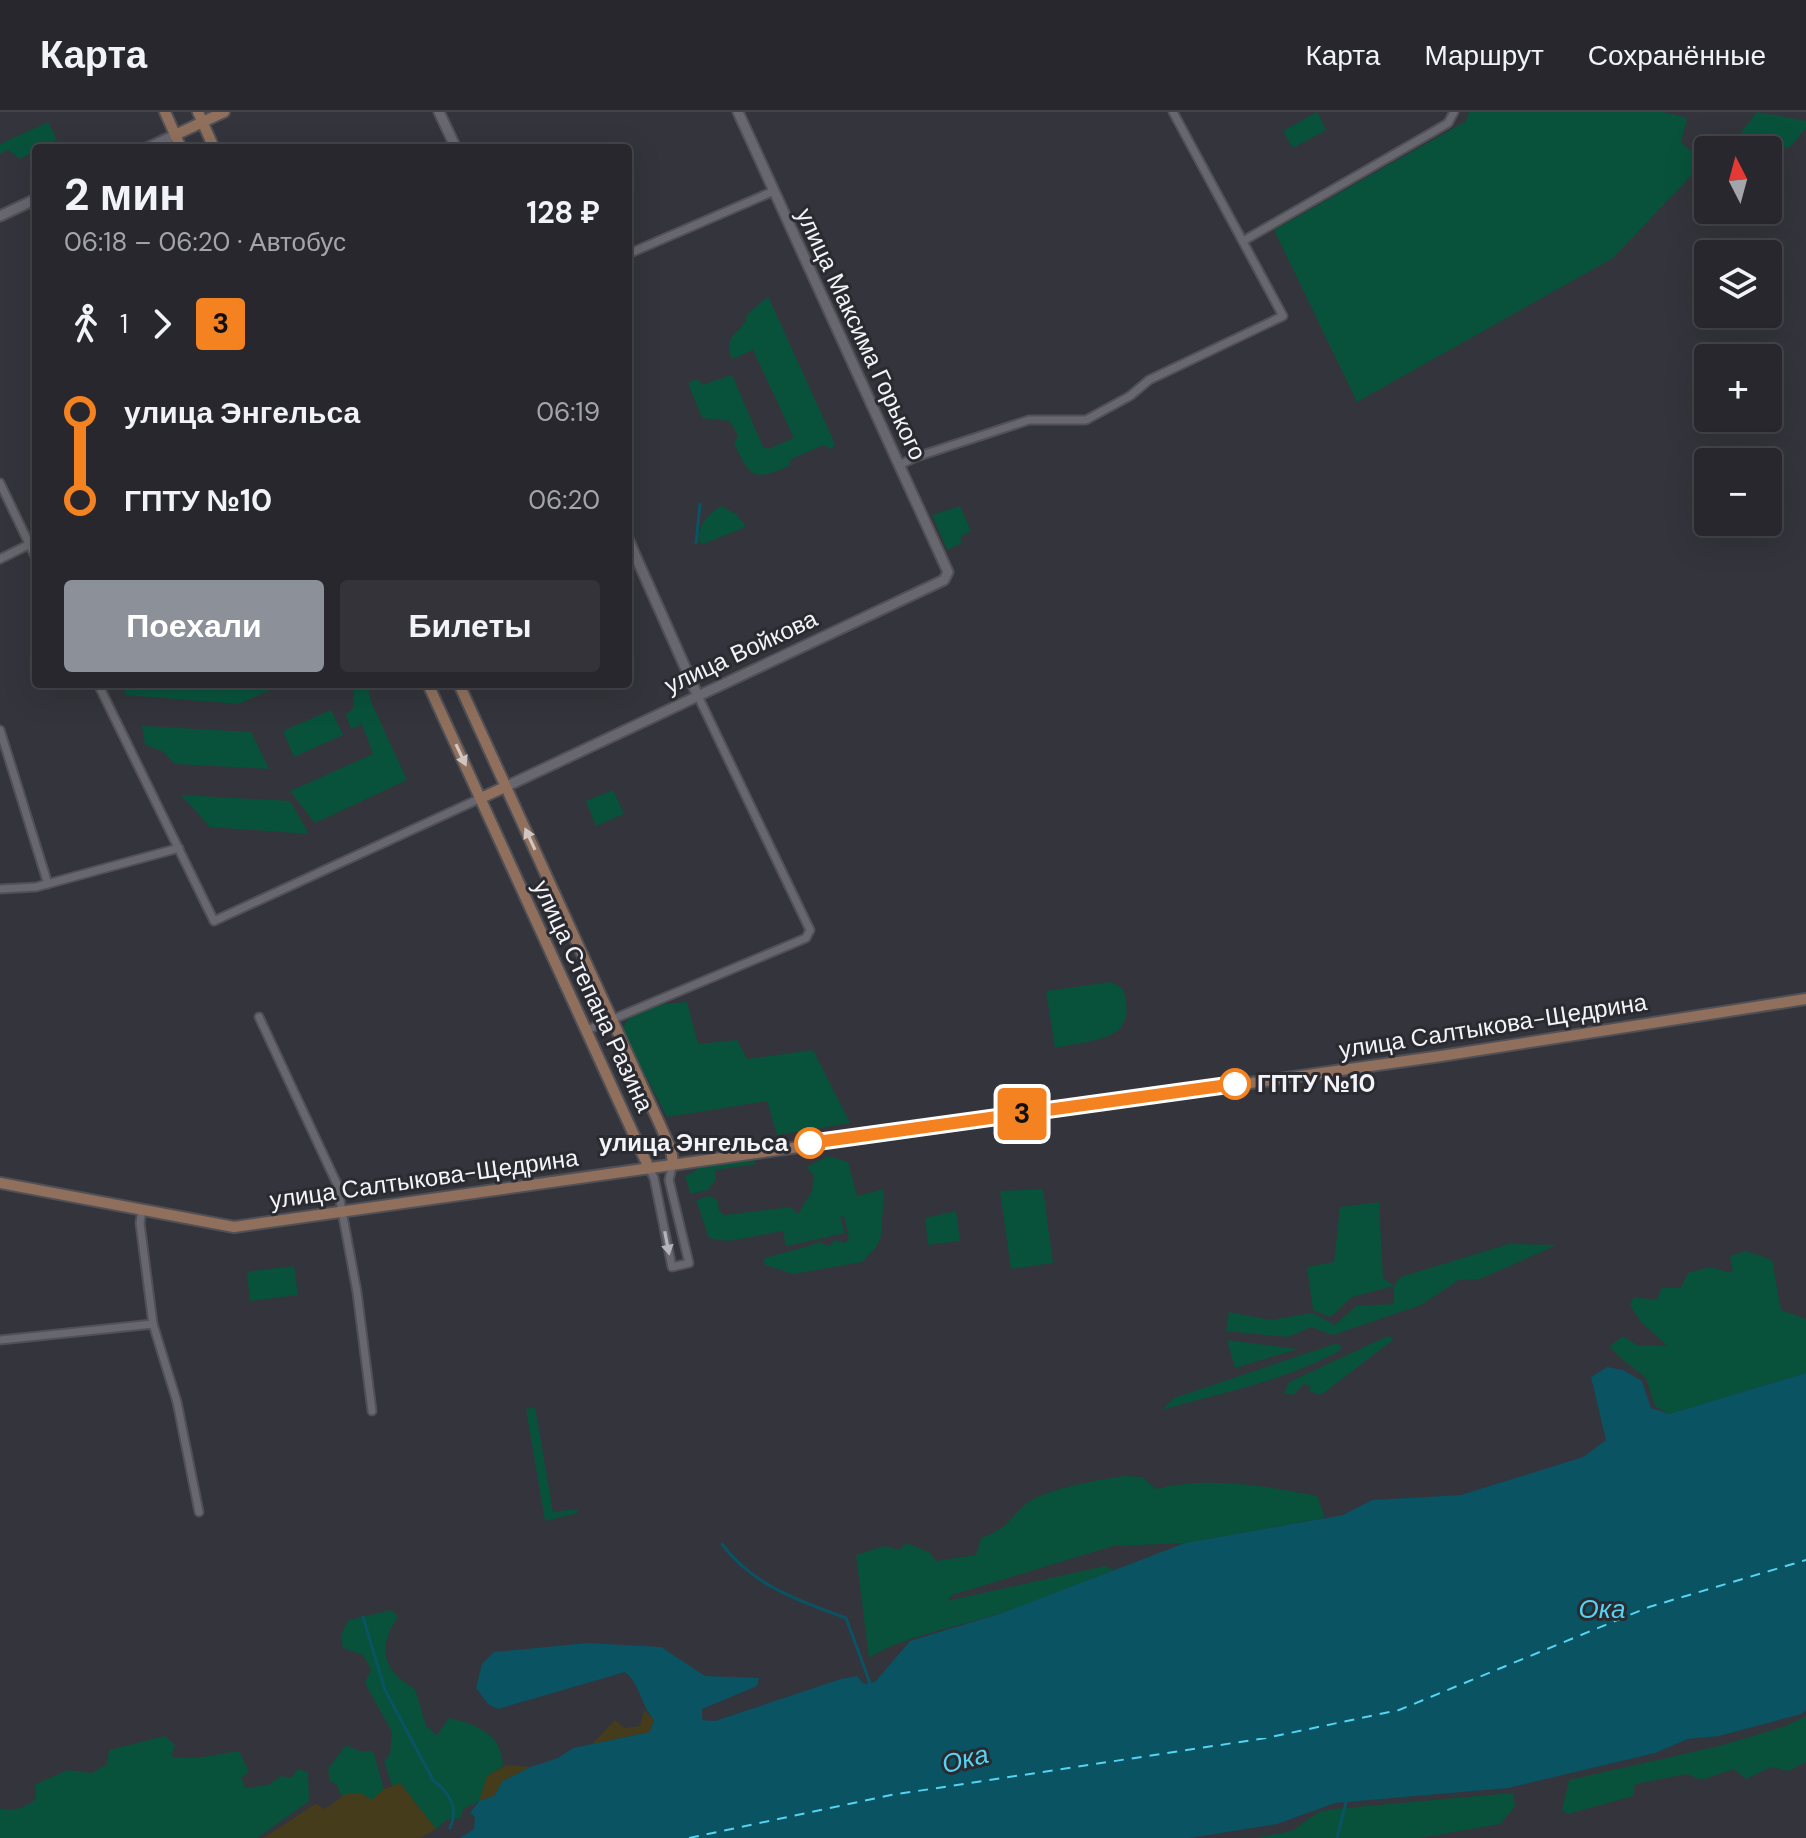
<!DOCTYPE html>
<html lang="ru">
<meta charset="utf-8">
<style>
body{margin:0;font-family:"DM Sans",sans-serif;background:#333339;color:#f1f3f6;height:100vh;display:flex;flex-direction:column;font-size:30px;white-space:nowrap}
*{box-sizing:border-box;margin:0}
p{font-size:26px;color:#a4a5aa}
.icon{flex:none;width:44px;height:44px;fill:none;stroke:currentColor;stroke-width:2;stroke-linecap:round;stroke-linejoin:round}
.map{position:relative;flex:1;overflow:hidden}
.drawer{position:absolute;left:32px;top:32px;width:600px;height:544px;display:flex;flex-direction:column;background:#27272d;border-radius:8px;box-shadow:0 8px 32px #0002,0 0 0 2px #434449}
.drawer>*{flex:none}
.badge{padding:0 16px;border-radius:6px;font-size:28px;line-height:52px}
.needle{width:52px;rotate:354deg}
.controls{position:absolute;left:1694px;top:24px;display:grid;gap:16px}
.controls a{display:grid;place-items:center;width:88px;height:88px;border-radius:8px;background:#27272d;box-shadow:0 8px 32px #0002,0 0 0 2px #434449;font-size:40px}
.map>.badge{position:absolute;translate:-50% -50%;box-shadow:0 0 0 4px #fff}
.legs{display:flex;align-items:center;gap:12px;height:88px;padding:0 32px;font-size:26px}
.legs p{margin-inline-start:auto}
.summary{display:flex;align-items:center;justify-content:space-between;height:136px;padding:0 32px}
h1{font-size:44px;font-weight:700;line-height:60px}
.cta{display:flex;gap:16px;margin-top:auto;padding:16px 32px}
.cta a{flex:1;height:92px;border-radius:8px;background:#8c9099;color:#fff;font-size:32px;font-weight:700;line-height:92px;text-align:center}
.cta a+a{background:#333339;color:#f1f3f6}
ul{padding:0 32px;list-style:none}
li{display:flex;align-items:center;gap:28px;height:88px;font-size:30px}
li i{display:grid;place-items:center;width:12px;height:100%;margin:0 10px;background:currentColor}
li i::after{content:'';width:20px;height:20px;margin:-10px;border:6px solid;border-radius:50%;background:#27272d}
li p{margin-inline-start:auto}
li:first-child i{background:linear-gradient(#0000 50%,currentColor 0)}
li:last-child i{background:linear-gradient(currentColor 50%,#0000 0)}
header{display:flex;align-items:center;gap:48px;box-sizing:border-box;height:112px;padding:0 40px;background:#27272d;border-bottom:2px solid #434449}
header strong{font-size:38px}
nav{display:flex;gap:44px;margin-inline-start:auto;font-size:28px}
.map>svg:first-child{display:block}
.green{fill:#08523b}
.sand{fill:#453c1c}
.water{fill:#095362}
.lines{fill:none;stroke-linecap:round;stroke-linejoin:round}
.stream{stroke:#095362;stroke-width:3}
.ferry{stroke:#55d3f0;stroke-width:2;stroke-dasharray:10 8;stroke-linecap:butt}
.minor-casing{stroke:#505056;stroke-width:11}
.tertiary-casing{stroke:#505056;stroke-width:13}
.secondary-casing{stroke:#505056;stroke-width:14}
.minor{stroke:#686770;stroke-width:7}
.tertiary{stroke:#686770;stroke-width:9}
.secondary{stroke:#90705d;stroke-width:10}
.oneway{fill:#d1c5c2}
.oneway2{fill:#b5b4bb}
.line-1-casing{stroke:#fff;stroke-width:18}
.line-1{stroke:#f58220;stroke-width:12}
.stop-1-dot{fill:#fff;stroke:#f58220;stroke-width:4}
.labels{text-anchor:middle;stroke-width:6;stroke-linejoin:round;paint-order:stroke}
.street-label{font-size:24px;fill:#f4f3f8;stroke:#2a2a31}
.stop-label{font-size:24px;font-weight:bold;fill:#f4f3f8;stroke:#2a2a31;text-anchor:start}
.water-label{font-size:26px;font-style:italic;fill:#55d3f0;stroke:#2a2a31}
</style>
<header>
<strong>Карта</strong>
<nav><a>Карта</a><a>Маршрут</a><a>Сохранённые</a></nav>
</header>
<div class="map">
<svg width="1806" height="1726" viewBox="0 0 1806 1726">
<rect width="100%" height="100%" fill="#34343c"/>
<g class="green">
<polygon points="1317,0 1326,18 1293,36 1283,19"/>
<polygon points="1469,0 1663,0 1687,6 1681,31 1705,49 1613,146 1357,290 1274,118 1466,9"/>
<polygon points="1757,0 1806,9 1806,16 1790,35 1774,37 1768,46 1768,38 1751,38 1751,33 1735,28"/>
<polygon points="48,10 57,28 20,47 8,38 0,42 0,32"/>
<path d="M768 184 835 332 831 337 824 333 791 347 789 354C753 370 750 365 734 331L738 324 730 309 702 306 688 271 698 267 702 273 732 263 763 335 768 337 794 326 753 238 732 247C722 219 743 224 747 203Z"/>
<path d="M721 394 736 402 746 415 703 432 698 429C699 412 707 403 721 394Z"/>
<polygon points="960,394 971,419 960,425 962,431 947,438 932,403"/>
<polygon points="121,572 283,572 239,592 126,583"/>
<polygon points="368,573 371,590 407,668 315,711 290,679 373,642 362,612 351,617 346,602 353,597 354,576"/>
<polygon points="331,598 343,623 294,645 283,619"/>
<polygon points="142,614 251,620 269,657 175,652 162,639 145,633"/>
<polygon points="613,678 624,702 596,714 586,689"/>
<polygon points="181,683 290,689 309,722 210,715"/>
<path d="M1111 870 1123 877C1140 931 1093 927 1055 936L1046 879Z"/>
<path d="M687 890 698 932 737 928 747 947 813 938 850 1011 777 1023 767 989 667 1005 622 918C632 893 664 892 687 890Z"/>
<path d="M828 1044 848 1050 857 1084 884 1077 881 1125 876 1135 862 1150 793 1162 765 1153 763 1147C782 1140 800 1138 820 1130L829 1134 835 1128 845 1131 849 1126 844 1104 840 1105 845 1121 786 1134 783 1119 728 1129 709 1126 696 1088 710 1084 717 1088 719 1098 724 1103 791 1095 798 1102 812 1079 814 1064 807 1055Z"/>
<polygon points="755,1045 756,1052 715,1058 716,1067 708,1078 691,1082 685,1064 696,1059 699,1053"/>
<polygon points="1043,1077 1053,1151 1011,1157 1000,1079"/>
<polygon points="1379,1090 1383,1166 1394,1174 1400,1165 1509,1132 1557,1133 1480,1167 1459,1168 1421,1193 1333,1223 1311,1215 1288,1225 1226,1219 1229,1200 1271,1208 1312,1201 1335,1213 1356,1194 1394,1192 1394,1174 1352,1185 1330,1205 1313,1198 1307,1155 1334,1150 1340,1095"/>
<polygon points="956,1099 960,1129 928,1133 925,1106"/>
<polygon points="1746,1139 1772,1148 1781,1198 1806,1207 1806,1261 1669,1302 1655,1294 1646,1266 1618,1244 1610,1234 1623,1224 1637,1233 1668,1234 1641,1210 1630,1193 1634,1185 1656,1188 1662,1176 1681,1176 1688,1161 1709,1155 1733,1161 1730,1144"/>
<polygon points="294,1154 298,1183 250,1189 247,1160"/>
<polygon points="1388,1224 1394,1227 1321,1283 1309,1279 1311,1274 1303,1272 1294,1283 1284,1281 1289,1270"/>
<polygon points="1227,1228 1298,1237 1235,1256"/>
<path d="M1337 1231 1343 1237C1286 1269 1224 1280 1162 1298L1174 1286Z"/>
<polygon points="535,1295 553,1400 577,1397 578,1401 545,1409 526,1297"/>
<path d="M1124 1364 1142 1365 1156 1377C1208 1364 1265 1374 1317 1384L1325 1406 1185 1431 1113 1434 952 1483 947 1489 1105 1454 1114 1458C1075 1473 1037 1490 997 1502 955 1516 905 1523 869 1546L856 1443 885 1434 899 1438 906 1431 929 1440 936 1449 976 1443 981 1426C1014 1413 1004 1410 1026 1392 1046 1376 1099 1368 1124 1364Z"/>
<path d="M391 1498 398 1504C377 1536 382 1558 415 1577L426 1614 437 1623 449 1606C478 1612 502 1623 503 1654L487 1664 479 1689 463 1697 461 1706 446 1708 436 1717 401 1672 392 1674 384 1649 390 1643 392 1620 365 1571 371 1557 363 1543 343 1536 341 1522 349 1508Z"/>
<polygon points="1806,1604 1806,1650 1788,1659 1771,1655 1746,1667 1734,1657 1701,1668 1687,1662 1635,1672 1633,1684 1568,1702 1562,1698 1569,1668 1719,1634 1786,1614"/>
<path d="M165 1624 175 1633 171 1645 196 1646 239 1639 249 1660 241 1665 245 1676 268 1673 281 1664 291 1666 298 1657 308 1660 309 1689 257 1726H0V1696C15 1700 24 1696 36 1687V1672L68 1658 92 1661 107 1652 109 1638Z"/>
<polygon points="346,1633 359,1639 373,1639 384,1677 371,1689 347,1681 342,1685 337,1673 330,1669 328,1657"/>
<polygon points="1513,1681 1515,1694 1500,1712 1420,1726 1254,1726 1292,1719 1319,1700 1333,1697"/>
</g>
<g class="sand">
<polygon points="644,1598 654,1608 650,1620 592,1632 615,1608 624,1616 640,1614"/>
<polygon points="507,1653 530,1655 503,1669 494,1684 479,1689 487,1664"/>
<polygon points="400,1671 436,1717 420,1726 264,1726 315,1692 325,1697 347,1681 362,1681 371,1688 384,1677"/>
</g>
<path class="water" d="M1607 1255 1623 1258 1642 1269 1651 1296 1669 1302 1806 1261V1598L1801 1602 1719 1624 1688 1627 1655 1641 1508 1676 1335 1691 1277 1712 1190 1726H460L474 1717 475 1705 470 1701 479 1689 494 1684 503 1669 530 1655 558 1646 573 1636 650 1620 654 1608C641 1594 640 1571 625 1560L498 1597 488 1592 476 1576 482 1552 494 1540 587 1531 661 1535 705 1564 759 1566 757 1574 702 1597V1608L715 1609 841 1567 857 1564 864 1572 875 1570 910 1529 1002 1501 1185 1431 1343 1403 1372 1388 1461 1383 1583 1345 1606 1328 1591 1265Z"/>
<g class="lines">
<g class="stream">
<polyline points="696,431 700,392"/>
<path d="M722 1432C753 1474 800 1489 846 1506L870 1571"/>
<path d="M363 1505 385 1578 433 1668C450 1681 459 1696 450 1716"/>
<polyline points="1337,1726 1346,1690"/>
</g>
<polyline class="ferry" points="689,1726 891,1683 1266,1626 1399,1598 1649,1495 1806,1448"/>
<g class="minor-casing">
<g id="minor">
<polyline points="1243,129 1431,21 1448,11 1454,0"/>
<polyline points="628,142 774,79"/>
<polyline points="899,353 916,345 1029,308 1086,308 1130,284 1149,268 1283,204 1173,0"/>
<polyline points="0,371 36,446"/>
<polyline points="0,447 36,429"/>
<polyline points="98,572 214,809 481,686"/>
<polyline points="0,618 48,772"/>
<polyline points="0,777 36,775 179,736"/>
<polyline points="259,905 337,1072 357,1180 372,1299"/>
<polyline points="587,918 806,826 810,818 697,582"/>
<polyline points="649,1056 654,1066 672,1155 689,1151 669,1068 673,1051"/>
<polyline points="142,1098 140,1111 153,1212 177,1290 199,1400"/>
<polyline points="0,1228 153,1212"/>
</g>
</g>
<g class="tertiary-casing">
<g id="tertiary">
<polyline points="439,0 456,36"/>
<polyline points="147,36 175,23"/>
<polyline points="0,104 36,87"/>
<polyline points="628,427 697,582"/>
<polyline points="505,675 944,468 948,460 738,0"/>
</g>
</g>
<g class="secondary-casing">
<g id="secondary">
<polyline points="165,0 181,36"/>
<polyline points="198,0 214,36"/>
<polyline points="175,23 224,0"/>
<polyline points="428,572 649,1056"/>
<polyline points="459,572 671,1037 673,1051"/>
<polyline points="481,686 505,675"/>
<polyline points="0,1071 234,1115 1441,944 1806,887"/>
</g>
</g>
<use href="#minor" class="minor"/>
<use href="#tertiary" class="tertiary"/>
<use href="#secondary" class="secondary"/>
</g>
<defs><path id="oneway-solid" d="M-6-.8H1V-3.2L6.5 0L1 3.2V.8H-6Z" transform="scale(2)"/></defs>
<g class="oneway">
<use href="#oneway-solid" transform="translate(461 643) rotate(65)"/>
<use href="#oneway-solid" transform="translate(530 727) rotate(-115)"/>
</g>
<use class="oneway2" href="#oneway-solid" transform="translate(667 1131) rotate(79)"/>
<g class="lines">
<g class="line-1-casing">
<polyline id="line-1" points="810,1031 1235,972"/>
</g>
<use href="#line-1" class="line-1"/>
</g>
<g class="stop-1-dot">
<circle cx="1235" cy="972" r="14"/>
<circle cx="810" cy="1031" r="14"/>
</g>
<g class="labels">
<g class="street-label">
<text transform="translate(861 222) rotate(65)" y="8">улица Максима Горького</text>
<text transform="translate(741 540) rotate(-25)" y="8">улица Войкова</text>
<text transform="translate(593 884) rotate(65)" y="8">улица Степана Разина</text>
<text transform="translate(1493 914) rotate(-9)" y="8">улица Салтыкова-Щедрина</text>
<text transform="translate(424 1067) rotate(-8)" y="8">улица Салтыкова-Щедрина</text>
</g>
<g class="stop-label">
<text x="1257" y="980">ГПТУ №10</text>
<text x="788" y="1039" text-anchor="end">улица Энгельса</text>
</g>
<g class="water-label">
<text x="1602" y="1506">Ока</text>
<text transform="translate(965 1647) rotate(-14)" y="9">Ока</text>
</g>
</g>
</svg>
<div class="controls">
<a><svg class="needle" viewBox="-14 -14 28 28"><path d="M0-13l5 13h-10z" fill="#e53935"/><path d="M0 13l5-13h-10z" fill="#a4a5aa"/></svg></a>
<a><svg class="icon" aria-label="layers" viewBox="0 0 24 24"><path d="M12 4l9 5-9 5-9-5zM3 14l9 5 9-5"/></svg></a>
<a>+</a>
<a>−</a>
</div>
<b class="badge" style="left:1022px;top:1002px;background:#f58220;color:#111">3</b>
<section class="drawer">
<div class="summary"><div><h1>2 мин</h1><p>06:18 – 06:20 · Автобус</p></div><b>128 ₽</b></div>
<div class="legs"><svg class="icon" aria-label="walk" viewBox="0 0 24 24"><circle cx="13" cy="4" r="2"/><path d="M13 8l-2 6 4 7M11 14l-3 7M7 12l3-4h3l4 4"/></svg>1<svg class="icon" aria-label="forward" viewBox="0 0 24 24"><path d="M9 5l7 7-7 7"/></svg><b class="badge" style="background:#f58220;color:#111">3</b></div>
<ul>
<li><i style="color:#f58220"></i><b>улица Энгельса</b><p>06:19</p></li>
<li><i style="color:#f58220"></i><b>ГПТУ №10</b><p>06:20</p></li>
</ul>
<div class="cta"><a>Поехали</a><a>Билеты</a></div>
</section>
</div>
